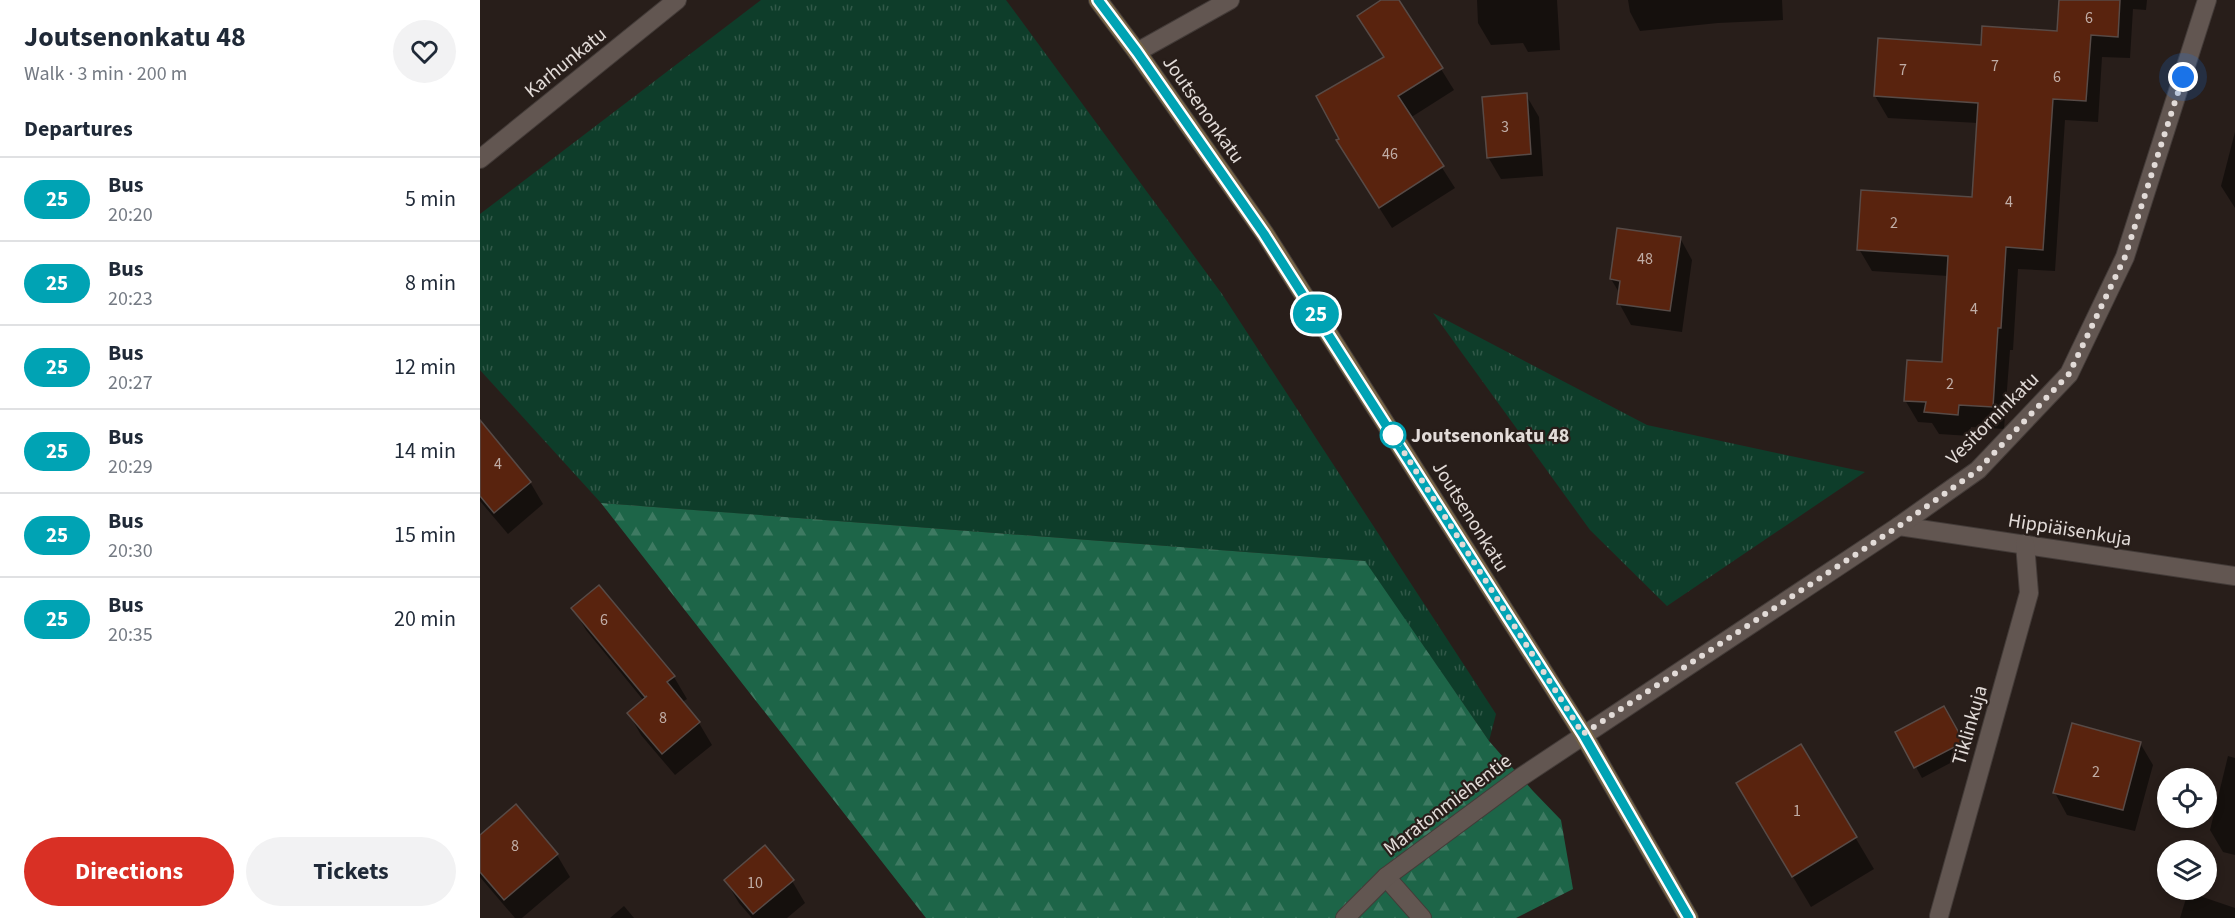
<!DOCTYPE html>
<meta charset="utf-8">
<style>
body{margin:0;font-family:"Source Sans 3",sans-serif;background:#f2f2f3;color:#1f2937;height:100vh;display:flex;flex-direction:column;font-size:22px;white-space:nowrap}
*{box-sizing:border-box;margin:0}
p{font-size:20px;color:#747a83}
.icon{flex:none;width:33px;height:33px;fill:none;stroke:currentColor;stroke-width:2;stroke-linecap:round;stroke-linejoin:round}
.map{position:relative;flex:1;overflow:hidden}
.sheet{display:flex;flex-direction:column;background:#fff;width:480px}
.sheet>*{flex:none}
.badge{padding:0 12px;border-radius:20px;font-size:21px;line-height:39px}
.tools{position:absolute;left:1677px;top:768px;display:grid;gap:12px}
.tools a{display:grid;place-items:center;width:60px;height:60px;border-radius:50%;background:#fff;box-shadow:0 3px 9px #0003;font-size:30px}
.you{position:absolute;width:30px;height:30px;margin:-15px;border:4px solid #fff;border-radius:50%;background:#1a73e8;box-shadow:0 0 0 9px #1a73e833}
.map>.badge{position:absolute;translate:-50% -50%;box-shadow:0 0 0 3px #fff}
h2{padding:0 24px;font-size:22px;line-height:54px}
.round{display:grid;place-items:center;flex:none;width:63px;height:63px;border-radius:32px;background:#f2f2f3}
.headline{display:flex;align-items:center;justify-content:space-between;height:102px;padding:0 24px}
h1{font-size:28px;font-weight:700;line-height:45px}
.cta{display:flex;gap:12px;margin-top:auto;padding:12px 24px}
.cta a{flex:1;height:69px;border-radius:36px;background:#d93025;color:#fff;font-size:24px;font-weight:700;line-height:69px;text-align:center}
.cta a+a{background:#f2f2f3;color:#1f2937}
ul{padding:0;list-style:none}
li{display:flex;align-items:center;gap:18px;height:84px;padding:0 24px;border-top:2px solid #e0e1e3}
li div{flex:1}
li b{display:block;font-size:22px}
li em{font-style:normal}
li .badge{min-width:66px;font-weight:700;text-align:center}
main{display:flex;flex:1;min-height:0}
.map>svg:first-child{display:block}
.grass{fill:url(#grass-tufts)}
.forest{fill:url(#forest-firs)}
.shadow{fill:#0007}
.building{fill:#59230e;stroke:#574a46;stroke-width:1.5}
.lines{fill:none;stroke-linecap:round;stroke-linejoin:round}
.lane-casing{stroke:#433b38;stroke-width:20}
.street-casing{stroke:#433b38;stroke-width:20}
.secondary-casing{stroke:#433b38;stroke-width:20}
.lane{stroke:#625651;stroke-width:18}
.street{stroke:#625651;stroke-width:18}
.secondary{stroke:#776546;stroke-width:18}
.line-casing{stroke:#fff;stroke-width:14}
.line{stroke:#00a3b4;stroke-width:9}
.walk{stroke:#e2dbd8;stroke-width:6;stroke-dasharray:0 10.8}
.stop-dot{fill:#fff;stroke:#00a3b4;stroke-width:3}
.labels{text-anchor:middle;stroke-width:4.5;stroke-linejoin:round;paint-order:stroke}
.number-label{font-size:16px;fill:#c0ada6}
.street-label{font-size:20px;fill:#e2dbd8;stroke:#281e1a}
.stop-label{font-size:20px;font-weight:bold;fill:#e2dbd8;stroke:#281e1a;text-anchor:start}
</style>
<main>
<section class="sheet">
<div class="headline"><div><h1>Joutsenonkatu 48</h1><p>Walk · 3 min · 200 m</p></div><a class="round"><svg class="icon" aria-label="heart" viewBox="0 0 24 24"><path d="M12 20l-8-8c-3-5 5-10 8-4 3-6 11-1 8 4z"/></svg></a></div>
<h2>Departures</h2>
<ul>
<li><span class="badge" style="background:#00a3b4;color:#fff">25</span><div><b>Bus</b><p>20:20</p></div><em>5 min</em></li>
<li><span class="badge" style="background:#00a3b4;color:#fff">25</span><div><b>Bus</b><p>20:23</p></div><em>8 min</em></li>
<li><span class="badge" style="background:#00a3b4;color:#fff">25</span><div><b>Bus</b><p>20:27</p></div><em>12 min</em></li>
<li><span class="badge" style="background:#00a3b4;color:#fff">25</span><div><b>Bus</b><p>20:29</p></div><em>14 min</em></li>
<li><span class="badge" style="background:#00a3b4;color:#fff">25</span><div><b>Bus</b><p>20:30</p></div><em>15 min</em></li>
<li><span class="badge" style="background:#00a3b4;color:#fff">25</span><div><b>Bus</b><p>20:35</p></div><em>20 min</em></li>
</ul>
<div class="cta"><a>Directions</a><a>Tickets</a></div>
</section>
<div class="map">
<svg width="1755" height="918" viewBox="0 0 1755 918">
<defs>
<pattern id="grass-tufts" width="24" height="20" patternUnits="userSpaceOnUse" patternTransform="scale(1.5)"><rect width="24" height="20" fill="#0e3d2a"/><path d="M3 7l-1-3M5 7V3M7 7l1-3M15 17l-1-3M17 17v-4M19 17l1-3" fill="none" stroke="#315848"/></pattern>
<pattern id="forest-firs" width="22" height="20" patternUnits="userSpaceOnUse" patternTransform="scale(1.5)"><rect width="22" height="20" fill="#1d6548"/><path d="M5 1l3.5 6h-7zM16 11l3.5 6h-7z" fill="#3e7a62"/></pattern>
</defs>
<rect width="100%" height="100%" fill="#281e1a"/>
<g class="grass">
<polygon points="281,0 526,0 742,294 1016,714 1009,741 884,561 121,503 0,370 0,214"/>
<polygon points="953,313 1167,425 1385,472 1187,606 1110,530"/>
</g>
<polygon class="forest" points="121,503 885,561 1009,741 1053,791 1081,820 1093,889 1036,918 446,918"/>
<g class="shadow">
<polygon points="904,0 918,0 974,90 930,118 975,188 912,228 870,162 905,59 891,38"/>
<polygon points="997,0 1077,0 1080,50 1048,52 1043,43 1011,45 998,23"/>
<polygon points="1148,0 1302,0 1303,20 1238,23 1160,31 1150,12"/>
<polygon points="1581,0 1667,0 1666,10 1653,9 1650,58 1622,57 1618,122 1585,120 1575,271 1538,269 1533,350 1530,350 1524,429 1491,427 1490,436 1459,434 1452,423 1438,422 1425,400 1463,364 1468,276 1392,271 1379,249 1493,199 1498,123 1408,118 1395,96 1502,46 1579,32"/>
<polygon points="1046,95 1059,117 1063,176 1021,179 1008,157"/>
<polygon points="1755,132 1755,208 1741,186"/>
<polygon points="1200,238 1212,260 1202,332 1151,325 1139,303 1140,294 1131,279"/>
<polygon points="0,447 50,482 63,504 28,534 0,501"/>
<polygon points="119,587 194,677 207,699 202,702 219,723 232,745 195,775 161,735 149,714 164,701 106,630 93,608"/>
<polygon points="1464,709 1489,753 1442,778 1417,733"/>
<polygon points="1660,743 1673,765 1655,831 1587,815 1575,793"/>
<polygon points="1321,746 1394,869 1331,907 1276,815"/>
<polygon points="1748,756 1755,758 1755,855 1743,852 1730,830"/>
<polygon points="36,807 77,855 90,877 42,918 35,918 0,877 0,837"/>
<polygon points="246,881 312,881 325,903 307,918 272,918 259,903"/>
<polygon points="1708,892 1755,908 1755,918 1700,918"/>
<polygon points="144,906 154,918 130,918"/>
</g>
<g class="building">
<polygon points="901,0 919,0 963,68 918,96 964,166 899,208 856,140 859,139 836,96 904,57 877,16"/>
<polygon points="1579,0 1640,0 1638,37 1611,35 1606,101 1573,99 1563,250 1526,247 1521,328 1518,328 1513,407 1479,405 1478,415 1444,412 1446,402 1424,401 1427,360 1462,362 1468,256 1377,250 1381,190 1492,197 1498,103 1394,96 1398,38 1501,45 1502,26 1577,31"/>
<polygon points="1047,93 1051,154 1007,158 1002,97"/>
<polygon points="1137,228 1201,237 1190,311 1137,304 1140,281 1130,279"/>
<polygon points="0,420 51,482 14,513 0,496"/>
<polygon points="119,585 195,676 187,682 220,722 182,754 147,713 167,696 165,697 91,608"/>
<polygon points="1464,706 1484,742 1434,768 1415,732"/>
<polygon points="1592,723 1661,742 1643,810 1573,793"/>
<polygon points="1321,744 1377,837 1312,877 1256,783"/>
<polygon points="36,804 78,854 24,900 0,872 0,835"/>
<polygon points="285,845 314,880 273,914 244,880"/>
</g>
<g class="lines">
<g class="lane-casing">
<polyline id="lane" points="906,877 942,918"/>
</g>
<g class="street-casing">
<g id="street">
<polyline points="657,52 750,0"/>
<polyline points="0,159 197,0"/>
<polyline points="1419,526 1755,576"/>
<polyline points="1459,916 1549,593 1545,544"/>
<polyline points="865,918 906,877 1041,777 1419,526 1498,470 1589,374 1645,257 1727,0"/>
</g>
</g>
<g class="secondary-casing">
<polyline id="secondary" points="618,0 657,52 785,234 1103,734 1209,918"/>
</g>
<use href="#lane" class="lane"/>
<use href="#street" class="street"/>
<use href="#secondary" class="secondary"/>
</g>
<g class="lines">
<g class="line-casing">
<polyline id="line" points="618,0 657,52 784,234 1103,734 1209,918"/>
</g>
<use href="#line" class="line"/>
<polyline class="walk" points="913,435 1103,734 1419,526 1498,470 1589,374 1645,257 1703,77"/>
</g>
<circle class="stop-dot" cx="913" cy="435" r="12"/>
<g class="labels">
<g class="number-label">
<text x="1609" y="23">6</text>
<text x="1515" y="71">7</text>
<text x="1423" y="75">7</text>
<text x="1577" y="82">6</text>
<text x="1025" y="132">3</text>
<text x="910" y="159">46</text>
<text x="1529" y="207">4</text>
<text x="1414" y="228">2</text>
<text x="1165" y="264">48</text>
<text x="1494" y="314">4</text>
<text x="1470" y="389">2</text>
<text x="18" y="469">4</text>
<text x="124" y="625">6</text>
<text x="183" y="723">8</text>
<text x="1616" y="777">2</text>
<text x="1317" y="816">1</text>
<text x="35" y="851">8</text>
<text x="275" y="888">10</text>
</g>
<g class="street-label">
<text transform="translate(85 62) rotate(-39)" y="7">Karhunkatu</text>
<text transform="translate(724 109) rotate(55)" y="7">Joutsenonkatu</text>
<text transform="translate(1512 418) rotate(-45)" y="7">Vesitorninkatu</text>
<text transform="translate(991 516) rotate(58)" y="7">Joutsenonkatu</text>
<text transform="translate(1590 529) rotate(9)" y="7">Hippiäisenkuja</text>
<text transform="translate(1489 725) rotate(-74)" y="7">Tiklinkuja</text>
<text transform="translate(967 804) rotate(-37)" y="7">Maratonmiehentie</text>
</g>
<g class="stop-label">
<text x="931" y="442">Joutsenonkatu 48</text>
</g>
</g>
</svg>
<div class="tools">
<a><svg class="icon" aria-label="locate" viewBox="0 0 24 24"><circle cx="12" cy="12" r="6"/><path d="M12 2v4M12 18v4M2 12h4M18 12h4"/></svg></a>
<a><svg class="icon" aria-label="layers" viewBox="0 0 24 24"><path d="M12 4l9 5-9 5-9-5zM3 14l9 5 9-5"/></svg></a>
</div>
<div class="you" style="left:1703px;top:77px"></div>
<b class="badge" style="left:836px;top:314px;background:#00a3b4;color:#fff">25</b>
</div>
</main>
